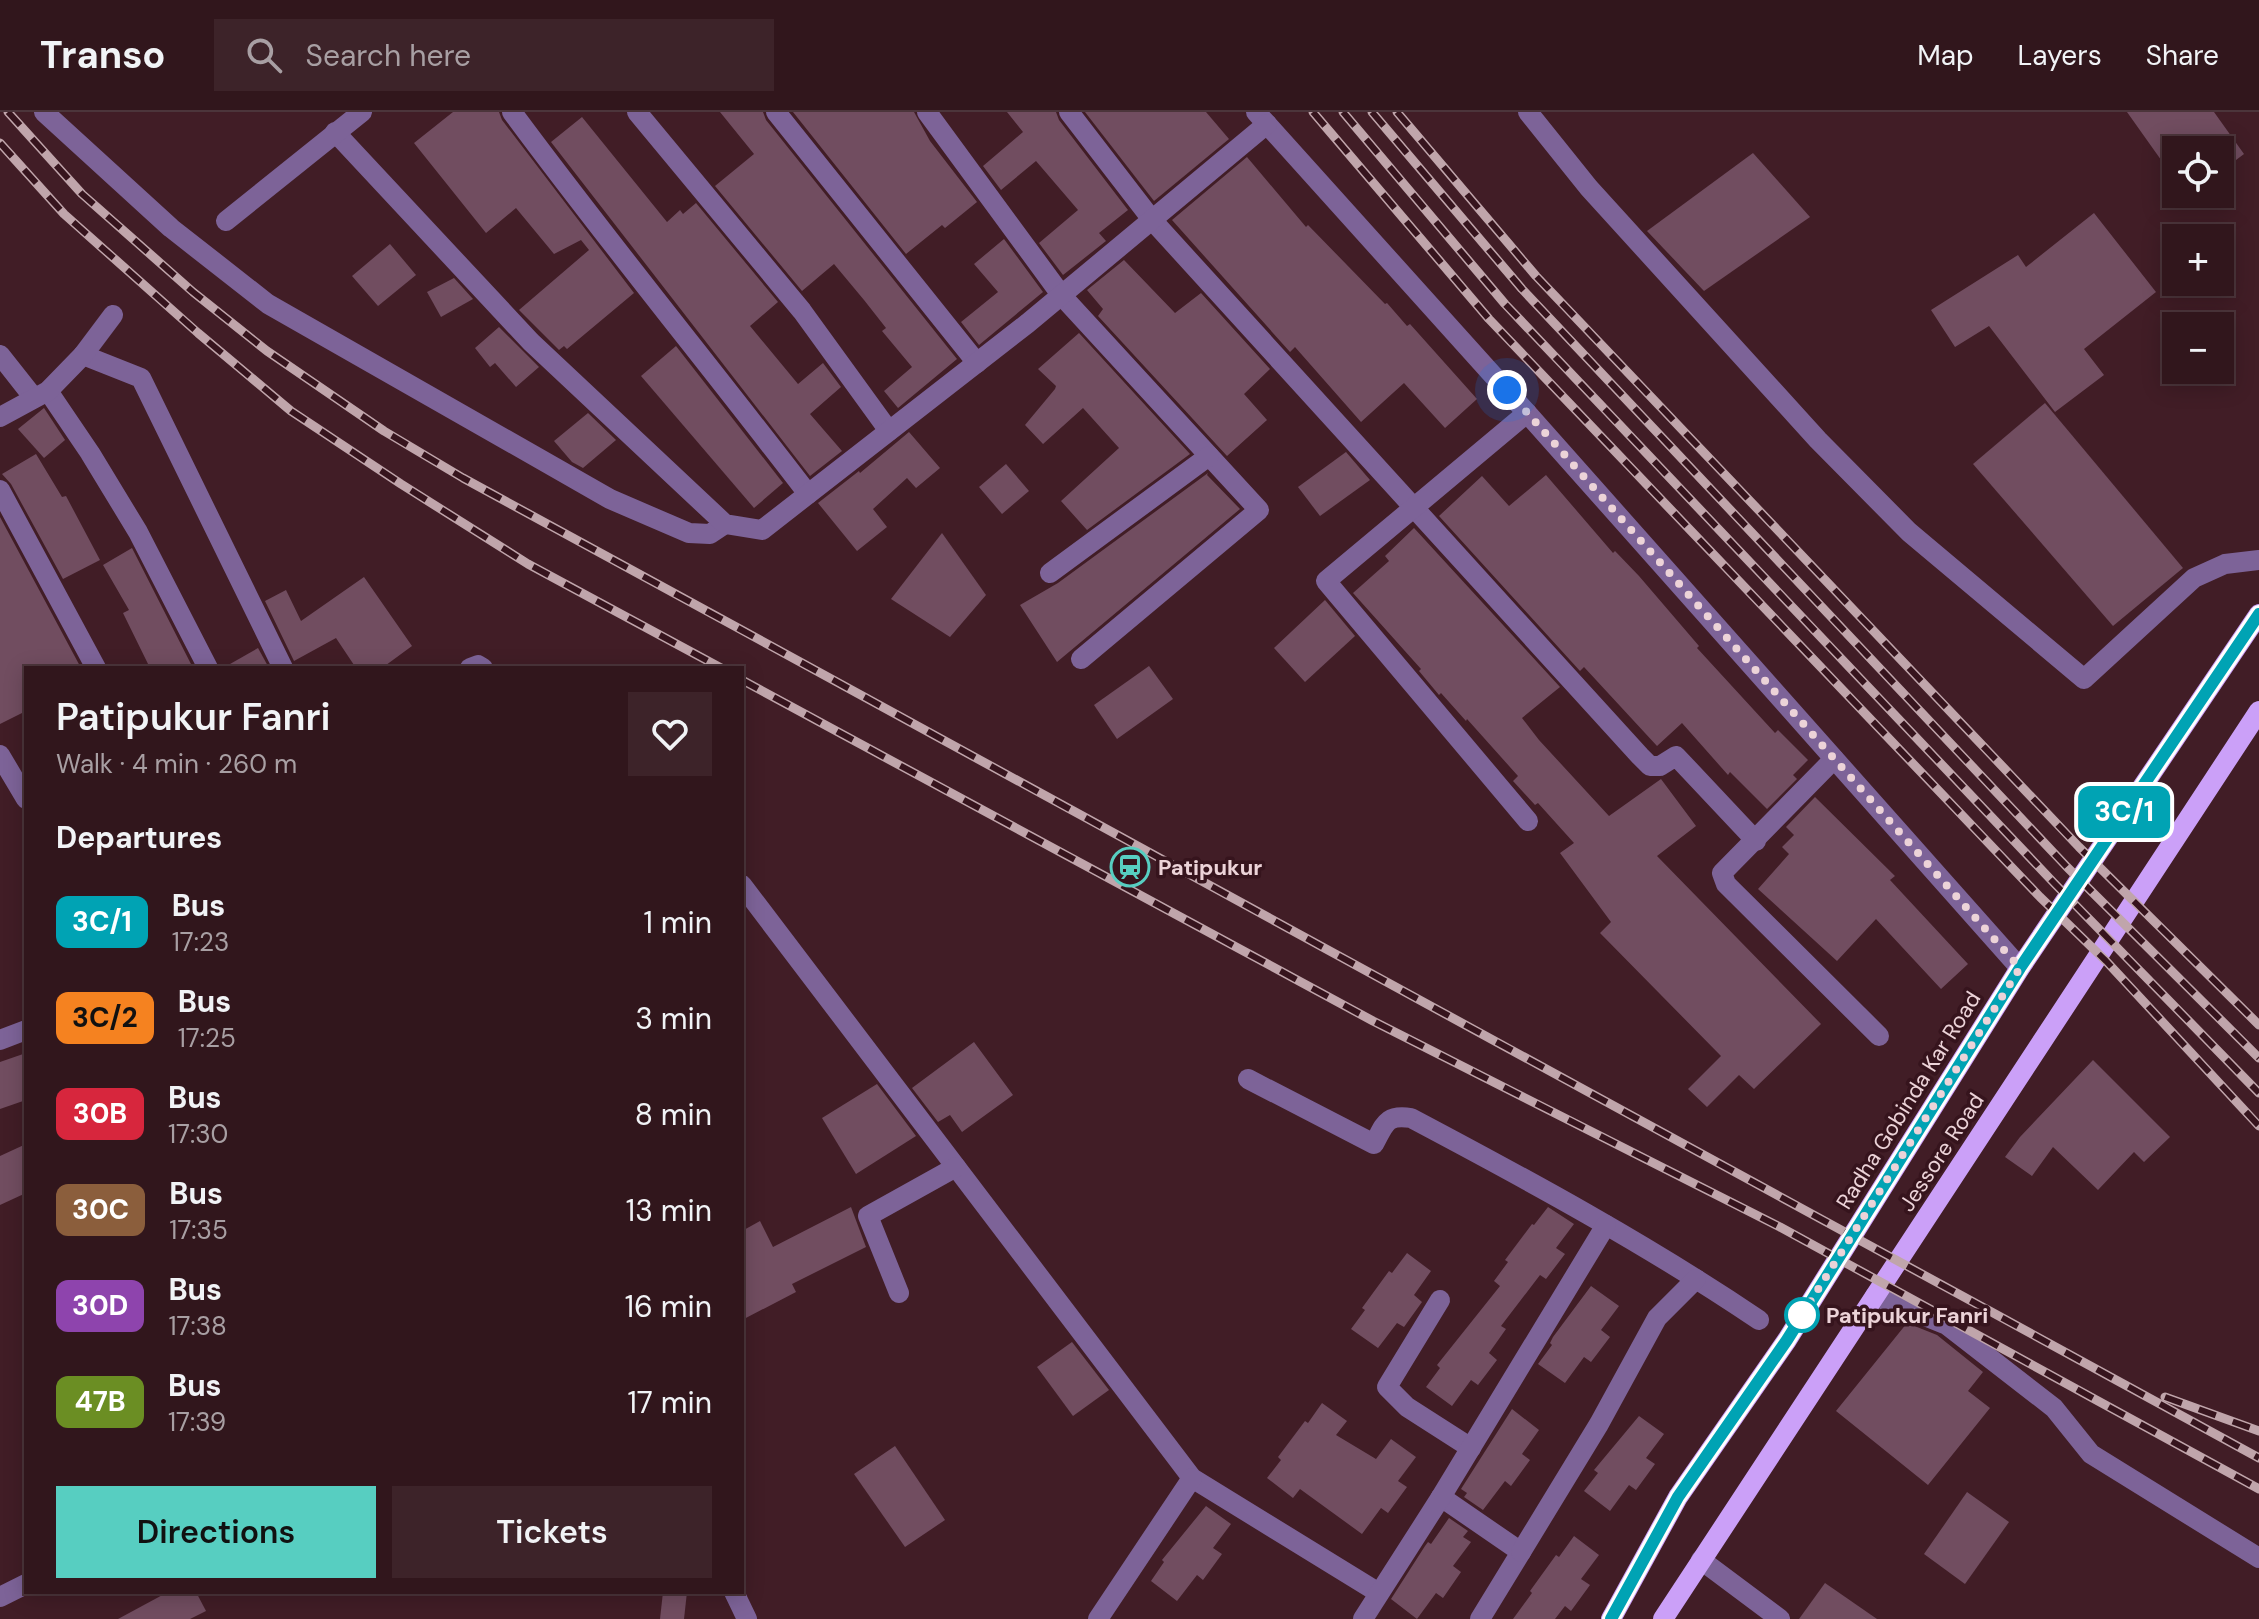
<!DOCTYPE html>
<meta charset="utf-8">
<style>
body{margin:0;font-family:"DM Sans",sans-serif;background:#3d2329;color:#f1f3f6;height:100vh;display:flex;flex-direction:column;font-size:30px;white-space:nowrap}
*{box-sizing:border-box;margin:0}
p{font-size:26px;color:#a89fa3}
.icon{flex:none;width:44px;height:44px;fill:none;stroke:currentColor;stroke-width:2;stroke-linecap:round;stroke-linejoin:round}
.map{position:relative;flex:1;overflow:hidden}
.details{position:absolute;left:24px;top:554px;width:720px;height:928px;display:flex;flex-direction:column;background:#31161c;border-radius:0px;box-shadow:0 4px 20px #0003,0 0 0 2px #4c353b}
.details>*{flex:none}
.badge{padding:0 16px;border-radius:12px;font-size:28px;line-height:52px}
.tools{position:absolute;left:2162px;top:24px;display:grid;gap:16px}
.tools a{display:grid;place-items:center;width:72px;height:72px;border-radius:0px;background:#31161c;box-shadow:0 4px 20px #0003,0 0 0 2px #4c353b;font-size:40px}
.you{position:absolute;width:40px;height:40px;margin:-20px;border:6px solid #fff;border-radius:50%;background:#1a73e8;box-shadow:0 0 0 12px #1a73e833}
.map>.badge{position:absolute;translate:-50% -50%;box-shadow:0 0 0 4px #fff}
h2{padding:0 32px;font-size:30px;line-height:72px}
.round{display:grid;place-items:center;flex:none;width:84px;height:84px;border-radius:0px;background:#3d2329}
.summary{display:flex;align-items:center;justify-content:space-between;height:136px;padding:0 32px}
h1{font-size:38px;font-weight:600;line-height:60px}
.button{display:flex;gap:16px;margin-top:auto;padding:16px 32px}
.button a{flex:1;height:92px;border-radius:0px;background:#57cec1;color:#111;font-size:32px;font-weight:600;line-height:92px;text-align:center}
.button a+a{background:#3d2329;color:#f1f3f6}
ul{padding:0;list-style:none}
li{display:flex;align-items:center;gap:24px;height:96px;padding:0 32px}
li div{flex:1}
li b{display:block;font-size:30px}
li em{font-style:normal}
li .badge{min-width:88px;font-weight:700;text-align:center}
header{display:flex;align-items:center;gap:48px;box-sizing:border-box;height:112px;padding:0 40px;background:#31161c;border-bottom:2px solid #4c353b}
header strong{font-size:38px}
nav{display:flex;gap:44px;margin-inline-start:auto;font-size:28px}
.search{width:560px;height:72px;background:#3d2329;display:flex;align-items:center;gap:20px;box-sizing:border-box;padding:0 28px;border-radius:0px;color:#a89fa3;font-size:30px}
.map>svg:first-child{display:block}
.building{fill:#714d60}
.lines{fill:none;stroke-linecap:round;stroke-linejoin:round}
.minor{stroke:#7d6398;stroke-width:20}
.major{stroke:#cba0f8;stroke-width:20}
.rail-casing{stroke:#c0a5ab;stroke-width:9}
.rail{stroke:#36141d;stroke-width:6;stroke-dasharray:18;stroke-linecap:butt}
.line-casing{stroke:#fff;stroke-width:18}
.line{stroke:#00a3b4;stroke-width:12}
.walk{stroke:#ecd3d8;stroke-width:8;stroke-dasharray:0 14.4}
.stop-dot{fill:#fff;stroke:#00a3b4;stroke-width:4}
.labels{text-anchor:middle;stroke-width:7;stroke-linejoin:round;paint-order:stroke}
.poi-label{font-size:22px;font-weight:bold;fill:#ecd3d8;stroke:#36141d;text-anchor:start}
.street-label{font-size:22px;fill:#ecd3d8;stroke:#36141d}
.stop-label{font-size:22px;font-weight:bold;fill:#ecd3d8;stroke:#36141d;text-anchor:start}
</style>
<header>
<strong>Transo</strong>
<div class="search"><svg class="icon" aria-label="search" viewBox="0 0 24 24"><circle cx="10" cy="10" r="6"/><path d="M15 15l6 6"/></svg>Search here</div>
<nav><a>Map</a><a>Layers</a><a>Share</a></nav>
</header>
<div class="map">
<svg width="2259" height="1507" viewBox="0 0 2259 1507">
<rect width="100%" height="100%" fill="#411d26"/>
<g class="building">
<polygon points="453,0 499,0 502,8 634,181 567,237 564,234 559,238 519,198 589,138 581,128 554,142 516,96 486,121 414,31"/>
<polygon points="720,0 763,0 766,8 957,247 898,296 884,279 912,255 882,219 886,216 864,188 834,152 802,179 715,74 754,42"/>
<polygon points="793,0 914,0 930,29 977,90 945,116 942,113 906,142"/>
<polygon points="1007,0 1056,0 1059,8 1128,98 1099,121 1106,129 1063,163 1039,131 1078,98 1036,49 1001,78 983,54 1023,20"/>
<polygon points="1085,0 1206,0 1229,27 1154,89"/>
<polygon points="2127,0 2214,0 2244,42 2220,60 2220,38 2176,38 2176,69"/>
<polygon points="582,5 667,110 680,98 683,102 696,91 778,190 750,214 798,272 823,251 841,275 810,302 842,339 810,364 551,30"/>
<polygon points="1753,41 1810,105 1704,179 1647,119"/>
<polygon points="1247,45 1306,115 1308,113 1385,192 1387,191 1407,214 1410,212 1477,287 1445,316 1404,271 1361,310 1295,235 1290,240 1172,108"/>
<polygon points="2094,101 2156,180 2084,237 2104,263 2055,300 1989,214 1955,235 1931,198 2018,143 2026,155"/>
<polygon points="1004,127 1043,180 979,233 961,210 998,180 974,152"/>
<polygon points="390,132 416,163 378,194 352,164"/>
<polygon points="1124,148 1175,201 1201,181 1270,257 1244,282 1267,308 1227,344 1098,204 1103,197 1087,178"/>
<polygon points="454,166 473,187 441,205 427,180"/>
<polygon points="499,215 539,255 516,275 495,251 490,255 475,236"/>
<polygon points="1079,221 1190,342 1087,418 1061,389 1119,336 1083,296 1043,332 1025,313 1055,277 1056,274 1038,257"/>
<polygon points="676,234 783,371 754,396 641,264"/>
<polygon points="2045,291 2183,456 2113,514 1973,352"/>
<polygon points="44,296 65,328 44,346 18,317"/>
<polygon points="588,301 616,328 583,356 572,350 554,329"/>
<polygon points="909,320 940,356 916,376 907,366 873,397 887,415 857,439 818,391 859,359 860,361"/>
<polygon points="1346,340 1370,368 1320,404 1298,375"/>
<polygon points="36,342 62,385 66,384 100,448 63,467 11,372 2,362"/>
<polygon points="1006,352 1029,379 1002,402 979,375"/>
<polygon points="1208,361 1207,363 1240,397 1057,550 1020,493 1058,471"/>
<polygon points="1546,363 1613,441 1615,439 1639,464 1699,534 1697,536 1775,621 1778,618 1808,648 1793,663 1797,667 1767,697 1730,660 1728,663 1682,611 1657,634 1584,555 1580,559 1439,404 1482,364 1509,394"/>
<polygon points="0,405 81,556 26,556 26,599 0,612"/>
<polygon points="1414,416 1560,575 1522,606 1539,628 1609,704 1661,667 1696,714 1657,744 1821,912 1754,977 1739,963 1707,995 1688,977 1721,944 1600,821 1611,810 1560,741 1574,731 1538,691 1535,693 1513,669 1518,664 1467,607 1466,609 1441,581 1439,583 1419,559 1421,557 1353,481 1389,449 1385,444"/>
<polygon points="942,421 986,483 950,525 891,487"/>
<polygon points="132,436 193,556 150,556 123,501 129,498 103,453"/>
<polygon points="364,465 412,534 382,556 356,556 336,526 294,549 265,489 286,478 301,509"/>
<polygon points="1325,488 1355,524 1305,570 1274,536"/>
<polygon points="258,536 269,556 223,556"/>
<polygon points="1149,554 1173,587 1117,627 1094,593"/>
<polygon points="1815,685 1895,764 1890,768 1968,852 1941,877 1876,807 1837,849 1758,777 1789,742 1782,735 1794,723 1786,715"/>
<polygon points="974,930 1013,983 962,1020 950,1003 938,1010 912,976"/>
<polygon points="26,941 26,988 0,997 0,950"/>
<polygon points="2093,948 2170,1025 2144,1050 2134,1040 2098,1078 2053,1035 2032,1064 2005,1045 2020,1025"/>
<polygon points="877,972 916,1024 856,1062 822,1006"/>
<polygon points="26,1032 26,1081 0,1093 0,1044"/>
<polygon points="851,1095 866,1135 792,1172 796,1180 742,1208 742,1119 760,1109 773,1135"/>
<polygon points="1548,1095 1574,1112 1556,1136 1565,1142 1546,1167 1540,1163 1501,1214 1506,1217 1489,1241 1497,1248 1478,1273 1471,1268 1452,1294 1426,1275 1440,1256 1437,1253 1500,1174 1494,1169 1508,1150 1505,1148 1532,1112 1534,1113"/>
<polygon points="1407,1141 1431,1159 1414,1183 1422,1190 1404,1215 1397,1211 1378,1236 1351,1217 1365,1198 1362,1196 1389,1159 1392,1161"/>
<polygon points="1591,1174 1619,1194 1601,1218 1610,1225 1591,1250 1584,1245 1565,1271 1538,1252 1552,1233 1550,1231 1553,1225"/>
<polygon points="1907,1211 1937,1223 1983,1260 1968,1279 1990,1296 1928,1373 1836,1299"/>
<polygon points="1072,1230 1109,1278 1073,1304 1037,1255"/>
<polygon points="1322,1291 1347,1309 1336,1323 1376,1347 1391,1327 1416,1345 1398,1369 1407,1375 1388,1401 1381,1396 1362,1422 1300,1377 1293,1386 1267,1366 1281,1348 1278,1345 1305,1309 1308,1311"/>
<polygon points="1512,1297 1539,1318 1522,1342 1530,1348 1511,1374 1505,1369 1483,1398 1464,1385 1467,1381 1461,1377"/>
<polygon points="1639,1304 1664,1322 1646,1346 1655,1352 1636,1378 1629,1373 1610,1399 1584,1379 1598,1361 1594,1358"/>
<polygon points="895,1334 945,1408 905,1435 854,1362"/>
<polygon points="1967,1380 2009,1410 1965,1472 1924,1442"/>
<polygon points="1206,1394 1231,1412 1213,1436 1222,1442 1203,1468 1197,1463 1177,1489 1151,1469 1164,1450 1162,1448"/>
<polygon points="1449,1406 1468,1419 1463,1425 1471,1430 1453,1454 1461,1460 1443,1486 1436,1481 1417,1507 1391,1487 1425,1434 1428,1430 1431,1432"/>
<polygon points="1574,1424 1599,1443 1581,1467 1590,1473 1571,1499 1565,1494 1555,1507 1513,1507 1532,1481 1530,1479 1556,1443 1559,1445"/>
<polygon points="1825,1471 1877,1507 1799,1507"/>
<polygon points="168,1480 196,1480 206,1499 190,1507 118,1507"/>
<polygon points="663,1480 687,1480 684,1507 660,1507"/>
</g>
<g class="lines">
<g class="minor">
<polyline points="44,0 171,116 268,192 610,387 689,421 710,422 725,412"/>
<path d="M512 0C608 130 710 254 808 382"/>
<polyline points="637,0 802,199 889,319"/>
<polyline points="776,0 977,251"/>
<polyline points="927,0 1062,184 1259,398 1081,547"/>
<polyline points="1069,0 1153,109 1640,644 1650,654 1660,654 1676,644 1756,729"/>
<polyline points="1256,0 1527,301 2020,856"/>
<polyline points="1528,0 1589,76 1818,328 1909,420 2084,567 2194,466 2225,452 2259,448"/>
<polyline points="335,20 531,230 725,412 762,418 1028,211 1267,12"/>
<polyline points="226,109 362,0"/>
<polyline points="0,243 34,286"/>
<polyline points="83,243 141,266 283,556"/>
<polyline points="48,279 90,341 138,420 208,556"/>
<polyline points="1527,301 1326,469 1528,709"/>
<polyline points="0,305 48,279 83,243 113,203"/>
<polyline points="0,378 96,556"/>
<polyline points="1050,461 1209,344"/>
<polyline points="470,556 478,553 483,556"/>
<polyline points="0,643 26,687"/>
<polyline points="1834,647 1722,761 1726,772 1879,924"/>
<polyline points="742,773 1192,1366 1379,1481"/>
<polyline points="0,928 26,918"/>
<path d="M1248 967 1374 1032C1385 1012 1386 1002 1411 1006 1530 1069 1648 1133 1759 1208"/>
<polyline points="899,1181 868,1104 956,1055"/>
<polyline points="1875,1184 1947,1213 2054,1296 2091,1342 2259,1446"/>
<polyline points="1440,1188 1387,1275 1407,1295 1471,1336"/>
<polyline points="1441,1385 1521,1440 1480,1507"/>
<polyline points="1521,1440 1599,1312 1657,1206 1696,1167"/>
<polyline points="1701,1448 1780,1507"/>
<polyline points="734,1480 747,1507"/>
<polyline points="0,1485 26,1472"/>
<polyline points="1098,1507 1192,1366"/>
<polyline points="1363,1507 1441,1385 1606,1113"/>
</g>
<g class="major">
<polyline points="1611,1507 1678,1385 1787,1228 2020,856 2259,502"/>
<polyline points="1663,1507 2259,599"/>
</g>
<g class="rail-casing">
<g id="rail">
<polyline points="8,0 82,82 193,180 267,239 384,319 463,366 2259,1346"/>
<polyline points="1313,0 1489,207 2040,785 2106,849 2259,1014"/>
<polyline points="1343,0 1505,192 2054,771 2259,981"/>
<polyline points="1372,0 1522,177 2067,755 2259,946"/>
<polyline points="1397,0 1536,164 2079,735 2259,913"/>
<polyline points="0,31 64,102 198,221 291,299 401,372 528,452 721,556"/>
<polyline points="742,568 1373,909 1780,1115 2259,1377"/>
<polyline points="2165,1285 2259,1319"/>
</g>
</g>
<use href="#rail" class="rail"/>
</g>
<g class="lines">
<g class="line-casing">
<polyline id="line" points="1611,1507 1678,1385 1787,1228 2020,856 2259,502"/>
</g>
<use href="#line" class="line"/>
<polyline class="walk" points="1507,278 2020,856 1802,1203"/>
</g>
<defs>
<g id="station-ring" transform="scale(2)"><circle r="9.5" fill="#36141d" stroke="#57cec1" stroke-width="1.5"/><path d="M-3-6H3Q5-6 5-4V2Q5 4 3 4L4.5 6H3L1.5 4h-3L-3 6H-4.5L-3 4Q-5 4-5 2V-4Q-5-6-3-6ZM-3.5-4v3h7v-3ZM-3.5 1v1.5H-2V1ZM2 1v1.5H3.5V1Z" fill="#57cec1"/></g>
</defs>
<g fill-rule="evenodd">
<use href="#station-ring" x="1130" y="755"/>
</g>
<circle class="stop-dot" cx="1802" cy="1203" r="16"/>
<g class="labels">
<g class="poi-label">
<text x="1158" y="763">Patipukur</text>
</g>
<g class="street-label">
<text transform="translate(1908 988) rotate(-58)" y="8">Radha Gobinda Kar Road</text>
<text transform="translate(1941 1040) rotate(-57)" y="8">Jessore Road</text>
</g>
<g class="stop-label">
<text x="1826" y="1211">Patipukur Fanri</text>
</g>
</g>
</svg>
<div class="tools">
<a><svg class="icon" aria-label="locate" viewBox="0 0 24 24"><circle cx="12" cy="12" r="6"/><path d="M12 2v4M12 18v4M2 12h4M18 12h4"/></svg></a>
<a>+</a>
<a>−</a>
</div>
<div class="you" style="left:1507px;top:278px"></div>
<b class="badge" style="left:2124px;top:700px;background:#00a3b4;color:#fff">3C/1</b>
<section class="details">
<div class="summary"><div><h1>Patipukur Fanri</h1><p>Walk · 4 min · 260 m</p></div><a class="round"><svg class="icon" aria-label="heart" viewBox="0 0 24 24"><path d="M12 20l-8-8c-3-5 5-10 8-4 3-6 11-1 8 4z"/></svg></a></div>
<h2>Departures</h2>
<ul>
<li><span class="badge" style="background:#00a3b4;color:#fff">3C/1</span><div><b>Bus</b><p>17:23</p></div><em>1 min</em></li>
<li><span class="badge" style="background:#f58220;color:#111">3C/2</span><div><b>Bus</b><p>17:25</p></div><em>3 min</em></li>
<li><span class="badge" style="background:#d7263d;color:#fff">30B</span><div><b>Bus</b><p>17:30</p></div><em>8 min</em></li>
<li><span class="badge" style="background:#8b5e3c;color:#fff">30C</span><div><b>Bus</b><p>17:35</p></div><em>13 min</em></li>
<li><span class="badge" style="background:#8e44ad;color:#fff">30D</span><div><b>Bus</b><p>17:38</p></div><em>16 min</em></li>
<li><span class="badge" style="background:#6b8e23;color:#fff">47B</span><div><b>Bus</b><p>17:39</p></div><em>17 min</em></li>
</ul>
<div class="button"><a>Directions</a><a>Tickets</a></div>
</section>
</div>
